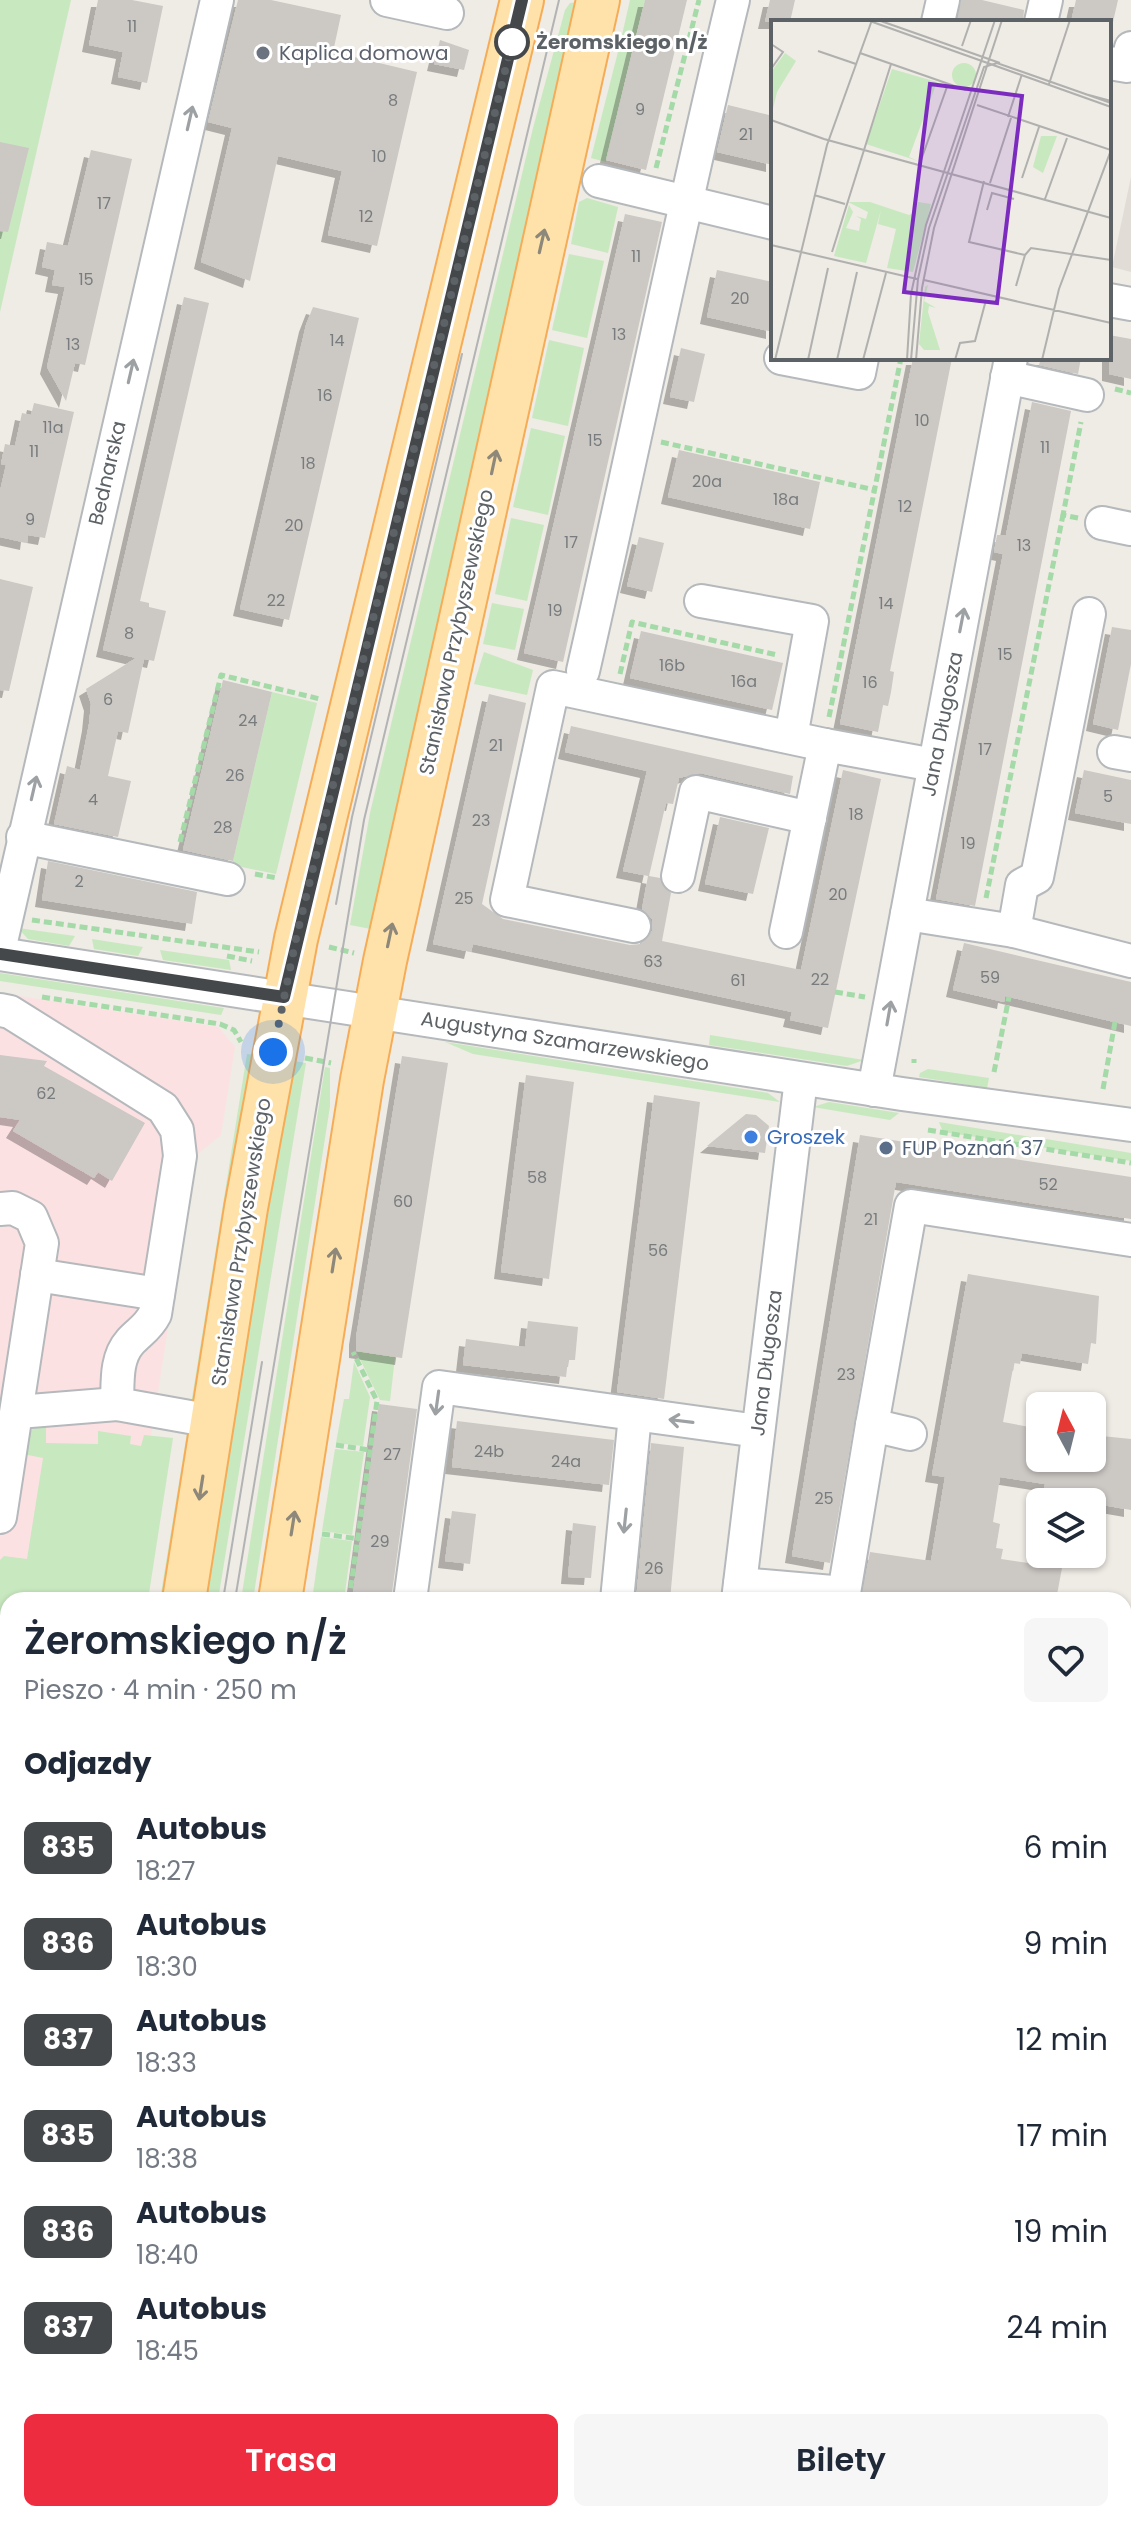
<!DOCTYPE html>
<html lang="pl">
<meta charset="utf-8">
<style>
body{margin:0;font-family:Poppins,sans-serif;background:#f6f6f7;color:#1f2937;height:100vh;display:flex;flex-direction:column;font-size:30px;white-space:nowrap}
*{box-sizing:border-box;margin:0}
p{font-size:26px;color:#747a83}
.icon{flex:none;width:44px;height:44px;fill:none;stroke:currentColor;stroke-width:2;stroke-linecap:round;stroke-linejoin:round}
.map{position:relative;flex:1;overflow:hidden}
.sheet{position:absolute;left:0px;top:1592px;width:1132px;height:930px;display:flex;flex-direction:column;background:#fff;border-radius:24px 24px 0 0;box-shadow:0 2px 6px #0004}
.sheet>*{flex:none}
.badge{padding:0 16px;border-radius:12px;font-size:28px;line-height:52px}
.needle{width:52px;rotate:353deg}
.controls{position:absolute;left:1026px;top:1392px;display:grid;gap:16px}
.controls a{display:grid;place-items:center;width:80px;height:80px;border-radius:12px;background:#fff;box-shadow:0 2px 6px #0004;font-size:40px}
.you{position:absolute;width:40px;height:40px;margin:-20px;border:6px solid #fff;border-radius:50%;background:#1a73e8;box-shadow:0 0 0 12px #1a73e833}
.map>.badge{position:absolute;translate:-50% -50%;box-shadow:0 0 0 4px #fff}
h2{padding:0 24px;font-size:30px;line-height:72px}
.round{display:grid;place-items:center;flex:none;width:84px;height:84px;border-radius:12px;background:#f6f6f7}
.headline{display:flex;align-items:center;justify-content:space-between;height:136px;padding:0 24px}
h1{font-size:38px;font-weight:600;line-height:60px}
.primary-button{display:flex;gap:16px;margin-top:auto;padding:16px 24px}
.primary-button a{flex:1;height:92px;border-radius:12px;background:#ee2c40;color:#fff;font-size:32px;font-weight:600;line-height:92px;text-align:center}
.primary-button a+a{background:#f6f6f7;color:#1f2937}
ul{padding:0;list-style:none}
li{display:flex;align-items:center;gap:24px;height:96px;padding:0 24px}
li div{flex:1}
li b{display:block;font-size:30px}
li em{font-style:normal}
li .badge{min-width:88px;font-weight:700;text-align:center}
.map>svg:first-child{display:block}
.education{fill:#e1dcd6}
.medical{fill:#fce1e3}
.green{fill:#c8e8c0}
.building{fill:#ccc8c4;filter:url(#shadow)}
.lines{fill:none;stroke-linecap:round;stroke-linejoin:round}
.minor-casing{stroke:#b5b9bc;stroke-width:36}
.major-casing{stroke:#f6ac57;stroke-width:46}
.path{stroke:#a3daa7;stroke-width:5;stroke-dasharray:8 4;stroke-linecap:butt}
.minor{stroke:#fff;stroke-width:32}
.major{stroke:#ffe2aa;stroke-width:42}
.tram{stroke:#b2b3b4;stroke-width:2}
.oneway{stroke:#9da1a3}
.oneway2{stroke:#8d887a}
.line-casing{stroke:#fff;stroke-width:18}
.line{stroke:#45484a;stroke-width:12}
.walk{stroke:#5c6266;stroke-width:8;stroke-dasharray:0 14.4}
.stop-dot{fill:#fff;stroke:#45484a;stroke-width:4}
.worship-dot{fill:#6b7280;stroke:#fff;stroke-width:3}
.shop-dot{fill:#3f7fe0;stroke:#fff;stroke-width:3}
.service-dot{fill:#5c6f8a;stroke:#fff;stroke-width:3}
.labels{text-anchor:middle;stroke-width:6;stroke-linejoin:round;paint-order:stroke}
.number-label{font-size:16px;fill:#787c7e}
.stop-label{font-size:20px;font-weight:bold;fill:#5c6266;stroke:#fff;text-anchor:start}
.worship-label{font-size:20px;fill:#5b616d;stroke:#fff;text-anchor:start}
.street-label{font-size:20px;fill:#5c6266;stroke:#fff}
.shop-label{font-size:20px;fill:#366cbe;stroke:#fff;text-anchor:start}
.service-label{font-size:20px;fill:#4e5e75;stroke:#fff;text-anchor:start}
.inset-road{fill:none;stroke:#b0b0ae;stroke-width:2}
.view{fill:#7b2cbf;fill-opacity:0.15;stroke:#7b2cbf;stroke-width:4}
.inset-edge{fill:none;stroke:#5c6266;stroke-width:4}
</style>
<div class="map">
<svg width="1131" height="2521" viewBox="0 0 1131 2521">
<defs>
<filter id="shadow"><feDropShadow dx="-7" dy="7" stdDeviation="0" flood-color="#0004"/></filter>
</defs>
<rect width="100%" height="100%" fill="#efebe5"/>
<g class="education">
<polygon points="1131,177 1131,272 1112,267"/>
<polygon points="304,2514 948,2514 1081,2521 303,2521"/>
</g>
<polygon class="medical" points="0,993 218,1027 235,1047 221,1135 195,1156 148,1455 8,1600 0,1623"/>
<g class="green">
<polygon points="0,0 71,0 0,312"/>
<polygon points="630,0 645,0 635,39 622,35"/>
<polygon points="578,2 376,930 350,925 370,813 533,128 565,10 570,3"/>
<polygon points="620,44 633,47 606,162 591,158"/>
<polygon points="587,198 618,207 608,253 571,244 579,202"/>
<polygon points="569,254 604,261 587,338 552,330"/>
<polygon points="549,340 584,348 568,426 532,418"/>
<polygon points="531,428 565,436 548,515 513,507"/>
<polygon points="511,518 544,525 527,601 495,594"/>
<polygon points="492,603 524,609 515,650 483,644"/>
<polygon points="484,652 533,670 527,695 474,684"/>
<polygon points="272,692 317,703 276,874 232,865"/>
<polygon points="18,928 75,936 69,946 28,939"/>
<polygon points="92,939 143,947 138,956 94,949"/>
<polygon points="160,950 229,960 231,970 163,960"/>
<polygon points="0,973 210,1006 224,1008 221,1015 0,981"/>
<polygon points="710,1035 864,1060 847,1066 709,1045"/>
<polygon points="445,1042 768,1093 780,1102 473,1054"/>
<polygon points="247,1054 254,1055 197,1405 191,1405"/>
<polygon points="293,1061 306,1063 218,1600 202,1600 282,1088"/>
<polygon points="325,1067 330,1068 330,1106 253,1600 241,1600"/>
<polygon points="928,1069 989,1078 987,1088 919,1077 920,1073"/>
<polygon points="829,1102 899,1113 890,1120 813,1107"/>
<polygon points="939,1122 1031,1137 1029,1145 943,1132"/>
<polygon points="1034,1137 1131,1153 1131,1161 1033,1146"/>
<polygon points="356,1351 395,1357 390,1401 380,1400"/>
<polygon points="354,1362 370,1397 363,1446 336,1443 344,1399 349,1399"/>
<path d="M46 1423V1443L98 1444V1431L131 1436 130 1444 141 1446 144 1435 173 1438 148 1600H8V2283L0 2282V1560L4 1556 27 1559 43 1458 23 1454C26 1438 28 1427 46 1423Z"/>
<polygon points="187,1433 192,1435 166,1600 160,1600"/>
<polygon points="335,1449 364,1452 352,1535 322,1531"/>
<polygon points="321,1537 352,1541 344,1600 312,1600"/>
</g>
<g class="building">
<polygon points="98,0 132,0 163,6 147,83 118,77 123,52 89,45"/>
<polygon points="238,0 271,0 341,15 333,52 417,72 377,246 328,235 342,171 278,156 250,281 201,262 232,128 208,122"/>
<polygon points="645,0 687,0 646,170 606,160"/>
<polygon points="770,0 795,0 790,22 765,22"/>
<polygon points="961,0 982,0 1024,10 1023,22 957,22"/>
<polygon points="1076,0 1118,0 1113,22 1071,22"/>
<polygon points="440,40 469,50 464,70 434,64"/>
<polygon points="728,105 773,116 773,165 717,152"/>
<polygon points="0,142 29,148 8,232 0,231"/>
<polygon points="91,150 132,159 85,365 75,363 66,401 47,367 65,287 52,285 55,270 42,267 47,242 68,246"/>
<polygon points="625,214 662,222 563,662 524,653"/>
<polygon points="717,270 773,282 773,332 707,317"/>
<polygon points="184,297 209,303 140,601 149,603 149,607 166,611 154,661 144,659 128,733 118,731 108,776 131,781 118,837 54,824 67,766 80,770 89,724 91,704 86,689 136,658 103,650"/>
<polygon points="313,307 359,318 289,620 240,609 306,325"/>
<polygon points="1109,335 1131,339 1131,379 1109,374"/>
<polygon points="681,348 705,354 694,402 670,397"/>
<polygon points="913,358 952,358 890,671 894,672 891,692 888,706 883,705 878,732 840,724"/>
<polygon points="1041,358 1081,358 1078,374 1039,365"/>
<polygon points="1032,402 1071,411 975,906 936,899 1003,554 994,552 997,535 1006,535"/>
<polygon points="34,403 74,412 45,538 28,535 27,543 0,537 0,491 6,465 1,464 5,444 15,446 22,413 31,415"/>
<polygon points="679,450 820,482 810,529 668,497"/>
<polygon points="639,537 664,543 652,592 627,586"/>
<polygon points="0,579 33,587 9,691 0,690"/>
<polygon points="1112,627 1131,630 1131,664 1118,730 1093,724"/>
<polygon points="641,631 783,663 772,710 630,678"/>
<polygon points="223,680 272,692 233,861 183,850"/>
<polygon points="489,694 526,703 482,904 503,919 630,945 641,944 652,931 652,919 642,909 648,876 623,871 647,771 565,752 571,726 793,776 790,794 700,773 679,778 673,804 666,803 649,876 660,878 671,893 662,941 801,970 843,770 881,779 828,1028 790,1020 792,1012 473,944 471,952 433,944"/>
<polygon points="1084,770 1131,780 1131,824 1075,813"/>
<polygon points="720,817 769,828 753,894 705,884"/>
<polygon points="48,861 197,892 192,924 42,900"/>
<polygon points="964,943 1131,982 1131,1026 1005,996 1004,1002 953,990"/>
<polygon points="0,1055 47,1061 44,1066 145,1123 112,1181 98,1172 94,1178 13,1131 20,1120 0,1117"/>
<polygon points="402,1056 448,1063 402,1358 356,1351 356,1338"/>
<polygon points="526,1075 574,1082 549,1279 501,1272"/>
<polygon points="654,1095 700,1102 664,1399 617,1392"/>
<polygon points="746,1114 756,1115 769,1126 765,1153 707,1146"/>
<polygon points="860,1135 1131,1177 1131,1219 896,1182 830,1563 792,1556"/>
<polygon points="968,1274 1099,1296 1096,1344 1091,1343 1088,1364 1022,1353 1020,1364 1014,1363 1003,1422 1040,1429 1040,1458 1092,1458 1092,1435 1131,1439 1131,1510 1057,1497 1057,1494 1044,1492 1045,1484 1000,1477 993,1522 1000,1524 996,1548 1003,1549 1001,1559 1062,1568 1056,1600 861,1600 870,1552 931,1561 945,1477 932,1475"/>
<polygon points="528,1321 578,1327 575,1360 568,1360 566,1377 463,1365 466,1339 525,1347"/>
<polygon points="379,1404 417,1409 391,1600 352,1600"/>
<polygon points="457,1421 614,1440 609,1485 452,1467"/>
<polygon points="651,1443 684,1447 670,1600 636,1600"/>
<polygon points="452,1511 476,1514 470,1564 445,1561"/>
<polygon points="573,1523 596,1526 591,1578 568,1577"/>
</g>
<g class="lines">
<g class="minor-casing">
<g id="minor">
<polyline points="387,0 447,13"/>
<polyline points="938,22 943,0"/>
<polyline points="1041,22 1046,0"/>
<polyline points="1109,63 1127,66 1131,48"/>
<polyline points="599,181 773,223"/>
<polyline points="1109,300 1131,304"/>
<polyline points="781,358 859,373 862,358"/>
<polyline points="1007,377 1087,395"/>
<polyline points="1102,523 1131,529"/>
<polyline points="701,601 812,621 791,737"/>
<path d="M583 671C634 448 679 223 733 0"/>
<polyline points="1114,752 1131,755"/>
<polyline points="23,837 228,879"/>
<polyline points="678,876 696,792 810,818"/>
<polyline points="907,914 1014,931 1131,961"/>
<polyline points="634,926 507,900 553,687 825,745"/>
<polyline points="1014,931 1022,885 1037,877 1089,614"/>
<polyline points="786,932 825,745 934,765"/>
<polyline points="0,946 217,0"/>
<polyline points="0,954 902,1094 1131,1125"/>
<path d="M0 1010 10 1012 163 1108 177 1130 180 1156 155 1314C148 1328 139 1332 130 1342 115 1359 118 1384 117 1404L212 1421"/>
<polyline points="874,1090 1011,358"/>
<polyline points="0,1209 13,1208 31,1217 42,1243 0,1517"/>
<polyline points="37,1275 158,1294"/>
<polyline points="18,1412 117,1404"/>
<polyline points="872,1425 911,1206 1131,1240"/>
<polyline points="740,1584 844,1593 872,1425 910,1434"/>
<polyline points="410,1600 439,1387 758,1431"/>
<polyline points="617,1600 635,1415"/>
<polyline points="738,1600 801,1079"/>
<polyline points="1124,1874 1131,1875"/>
<polyline points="1124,1967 1131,1968"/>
<polyline points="1124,2290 1131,2290"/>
<polyline points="1124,2447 1131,2448"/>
<polyline points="989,2521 990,2514"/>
</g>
</g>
<g class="major-casing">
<g id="major">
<polyline points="184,1600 246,1208 296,939 522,0"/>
<polyline points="280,1600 362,1080 385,961 598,0"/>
<polyline points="0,2332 8,2332"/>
<polyline points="93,2521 93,2514"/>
<polyline points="204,2521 204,2514"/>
</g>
</g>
<g class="path">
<polyline points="656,168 699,0"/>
<polyline points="1115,389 1131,393"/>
<polyline points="661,442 875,490"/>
<polyline points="1078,518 1063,515 1081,422"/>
<polyline points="620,674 632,622 777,655"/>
<polyline points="829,717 901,358"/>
<polyline points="180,842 221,675 320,699"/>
<polyline points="255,874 277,878"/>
<polyline points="986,898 1063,515"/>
<polyline points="32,920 259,952"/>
<polyline points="329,947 354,953"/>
<polyline points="227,956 252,961"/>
<polyline points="835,992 865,997"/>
<polyline points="42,997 220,1024 234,1030 241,1042"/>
<polyline points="305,1058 331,1063"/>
<polyline points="914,1063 914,1059"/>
<polyline points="994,1072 1009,997"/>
<polyline points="1103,1089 1115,1022"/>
<polyline points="928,1130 1131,1163"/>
<polyline points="336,1445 370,1450"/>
<polyline points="322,1534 360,1539"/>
<polyline points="349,1600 377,1401 353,1352"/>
<polyline points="0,1702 8,1703"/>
<polyline points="0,1817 8,1743"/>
<polyline points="0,1862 8,1863"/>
<polyline points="0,2248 8,2228"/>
<polyline points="0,2288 8,2289"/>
<polyline points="1124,2367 1131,2367"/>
<polyline points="0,2408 8,2405"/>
<polyline points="1124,2414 1131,2415"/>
<polyline points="1124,2481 1131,2481"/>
<polyline points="1124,2488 1131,2489"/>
<polyline points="273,2521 274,2514"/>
<polyline points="297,2521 298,2514"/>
<polyline points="380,2521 386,2514"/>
<polyline points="408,2521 414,2514"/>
<polyline points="476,2521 477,2514"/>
</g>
<use href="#minor" class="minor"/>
<use href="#major" class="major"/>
<g class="tram">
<polyline points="336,904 352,817 462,354"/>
<polyline points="223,1600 262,1362"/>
<polyline points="235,1600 364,820 559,0"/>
<polyline points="149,2521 149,2514"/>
</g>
</g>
<defs><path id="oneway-shaft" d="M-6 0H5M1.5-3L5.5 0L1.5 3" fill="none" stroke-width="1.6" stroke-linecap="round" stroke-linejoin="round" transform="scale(2)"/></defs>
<g class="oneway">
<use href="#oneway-shaft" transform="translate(190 118) rotate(-77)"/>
<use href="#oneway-shaft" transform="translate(131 371) rotate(-77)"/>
<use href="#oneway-shaft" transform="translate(962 620) rotate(-79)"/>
<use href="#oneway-shaft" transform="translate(34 788) rotate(-77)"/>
<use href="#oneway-shaft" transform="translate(889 1013) rotate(-80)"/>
<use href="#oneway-shaft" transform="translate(437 1403) rotate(98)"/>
<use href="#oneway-shaft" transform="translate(681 1421) rotate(-173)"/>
<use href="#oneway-shaft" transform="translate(625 1521) rotate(96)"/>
</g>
<g class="oneway2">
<use href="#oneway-shaft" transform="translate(542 241) rotate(-77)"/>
<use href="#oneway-shaft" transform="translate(494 462) rotate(-78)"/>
<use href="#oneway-shaft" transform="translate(390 935) rotate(-78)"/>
<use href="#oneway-shaft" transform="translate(334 1260) rotate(-81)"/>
<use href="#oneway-shaft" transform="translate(201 1488) rotate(99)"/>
<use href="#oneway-shaft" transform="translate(293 1523) rotate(-81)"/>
</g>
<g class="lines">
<g class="line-casing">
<polyline id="line" points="0,954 284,997 522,0"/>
</g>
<use href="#line" class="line"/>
<polyline class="walk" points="273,1052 296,939 512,42"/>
</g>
<circle class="stop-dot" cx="512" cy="42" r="16"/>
<circle class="worship-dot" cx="263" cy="53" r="8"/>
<circle class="shop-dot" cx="751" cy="1137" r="8"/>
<circle class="service-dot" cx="886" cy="1148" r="8"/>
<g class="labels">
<g class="number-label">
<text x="132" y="32">11</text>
<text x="393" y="106">8</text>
<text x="640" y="115">9</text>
<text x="746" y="140">21</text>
<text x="379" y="162">10</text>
<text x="104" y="209">17</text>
<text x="366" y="222">12</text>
<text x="636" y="262">11</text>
<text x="86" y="285">15</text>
<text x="740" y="304">20</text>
<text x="619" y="340">13</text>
<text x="337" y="346">14</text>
<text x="73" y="350">13</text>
<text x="325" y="401">16</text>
<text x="922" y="426">10</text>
<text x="53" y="433">11a</text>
<text x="595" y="446">15</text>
<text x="1045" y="453">11</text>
<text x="34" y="457">11</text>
<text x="308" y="469">18</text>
<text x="707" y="487">20a</text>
<text x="786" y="505">18a</text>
<text x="905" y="512">12</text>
<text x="30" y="525">9</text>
<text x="294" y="531">20</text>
<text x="571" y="548">17</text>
<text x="1024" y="551">13</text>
<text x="276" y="606">22</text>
<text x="886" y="609">14</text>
<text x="555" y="616">19</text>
<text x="129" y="639">8</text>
<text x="1005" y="660">15</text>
<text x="672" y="671">16b</text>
<text x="744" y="687">16a</text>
<text x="870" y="688">16</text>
<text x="108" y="705">6</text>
<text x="248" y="726">24</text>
<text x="496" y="751">21</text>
<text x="985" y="755">17</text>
<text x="235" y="781">26</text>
<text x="1108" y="802">5</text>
<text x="93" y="805">4</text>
<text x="856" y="820">18</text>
<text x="481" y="826">23</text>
<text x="223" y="833">28</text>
<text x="968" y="849">19</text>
<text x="79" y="887">2</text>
<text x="838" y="900">20</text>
<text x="464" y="904">25</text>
<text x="653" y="967">63</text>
<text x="990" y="983">59</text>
<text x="820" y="985">22</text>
<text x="738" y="986">61</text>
<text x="46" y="1099">62</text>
<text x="537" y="1183">58</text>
<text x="1048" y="1190">52</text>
<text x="403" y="1207">60</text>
<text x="871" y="1225">21</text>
<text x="658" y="1256">56</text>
<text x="846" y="1380">23</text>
<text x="489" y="1457">24b</text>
<text x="392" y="1460">27</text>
<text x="566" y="1467">24a</text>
<text x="824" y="1504">25</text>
<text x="380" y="1547">29</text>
<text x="654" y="1574">26</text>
</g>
<g class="stop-label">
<text x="536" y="49">Żeromskiego n/ż</text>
</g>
<g class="worship-label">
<text x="279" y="60">Kaplica domowa</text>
</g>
<g class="street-label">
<text transform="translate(107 473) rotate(-77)" y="7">Bednarska</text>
<text transform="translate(456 632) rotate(-78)" y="7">Stanisława Przybyszewskiego</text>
<text transform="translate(942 724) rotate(-79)" y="7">Jana Długosza</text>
<text transform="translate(565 1041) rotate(9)" y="7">Augustyna Szamarzewskiego</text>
<text transform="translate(241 1242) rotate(-81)" y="7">Stanisława Przybyszewskiego</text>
<text transform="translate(766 1363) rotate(-83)" y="7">Jana Długosza</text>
</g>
<g class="shop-label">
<text x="767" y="1144">Groszek</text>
</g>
<g class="service-label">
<text x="902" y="1155">FUP Poznań 37</text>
</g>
</g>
<g transform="translate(771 20)">
<rect width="340" height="340" fill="#efebe5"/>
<path d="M14 33 25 41 6 72 0 97V52ZM181 55a12 12 0 1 1 24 0a12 12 0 1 1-24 0ZM121 49 166 62 138 137 147 141 95 124ZM270 116H286L272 153 262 147ZM77 182H99L138 195 145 192 147 182 160 184 142 252 116 248 125 209 107 204 110 190 95 243 63 236 78 185 82 192 75 208 88 211 90 199 85 196 95 199 97 192ZM157 265 153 281 165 288 158 286 157 292 169 330H153L148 324 154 267Z" fill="#c8e8c0"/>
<path class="inset-road" d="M96 0 340 87M107 0 229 43M0 24 12 32 0 49M191 26 200 0M47 31 85 44M89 33 195 70M278 64 299 0M314 74 340 81M206 85 340 130 288 269 271 340M237 97 251 54M0 100 53 119 340 198M149 143 177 64M251 158 268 107M213 161 198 222 254 235M219 163 240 98M43 175 74 184M274 179 296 118M216 190 221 173 243 179M0 225 146 259M61 232 120 44M254 235 260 228 340 240M153 260 340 303M245 266 254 235M4 340 56 125 101 0M37 340 57 248M66 340 86 252M92 340 115 253M136 340 140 274 155 205 224 0M140 340 147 259 158 208 213 47 226 43 340 83M145 340 151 268 163 208 231 0M184 340 189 323 204 321 215 280"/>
<path class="view" d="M159 64 251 76 226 283 133 272Z"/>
<rect width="340" height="340" class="inset-edge"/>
</g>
</svg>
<div class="controls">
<a><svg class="needle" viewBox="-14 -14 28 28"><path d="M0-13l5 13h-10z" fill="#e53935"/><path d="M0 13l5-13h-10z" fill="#747a83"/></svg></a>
<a><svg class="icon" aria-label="layers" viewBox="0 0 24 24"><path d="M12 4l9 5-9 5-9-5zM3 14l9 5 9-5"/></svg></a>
</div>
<div class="you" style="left:273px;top:1052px"></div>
<section class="sheet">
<div class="headline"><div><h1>Żeromskiego n/ż</h1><p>Pieszo · 4 min · 250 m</p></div><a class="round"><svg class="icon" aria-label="heart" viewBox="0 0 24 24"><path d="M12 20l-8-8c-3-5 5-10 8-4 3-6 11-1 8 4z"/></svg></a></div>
<h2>Odjazdy</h2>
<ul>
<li><span class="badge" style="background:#45484a;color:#fff">835</span><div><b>Autobus</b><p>18:27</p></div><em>6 min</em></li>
<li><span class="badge" style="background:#45484a;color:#fff">836</span><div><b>Autobus</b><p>18:30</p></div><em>9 min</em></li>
<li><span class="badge" style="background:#45484a;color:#fff">837</span><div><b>Autobus</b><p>18:33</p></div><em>12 min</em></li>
<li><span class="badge" style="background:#45484a;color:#fff">835</span><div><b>Autobus</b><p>18:38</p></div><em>17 min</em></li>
<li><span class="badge" style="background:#45484a;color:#fff">836</span><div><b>Autobus</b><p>18:40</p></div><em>19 min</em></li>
<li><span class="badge" style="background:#45484a;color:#fff">837</span><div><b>Autobus</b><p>18:45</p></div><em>24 min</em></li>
</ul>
<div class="primary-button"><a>Trasa</a><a>Bilety</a></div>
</section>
</div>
